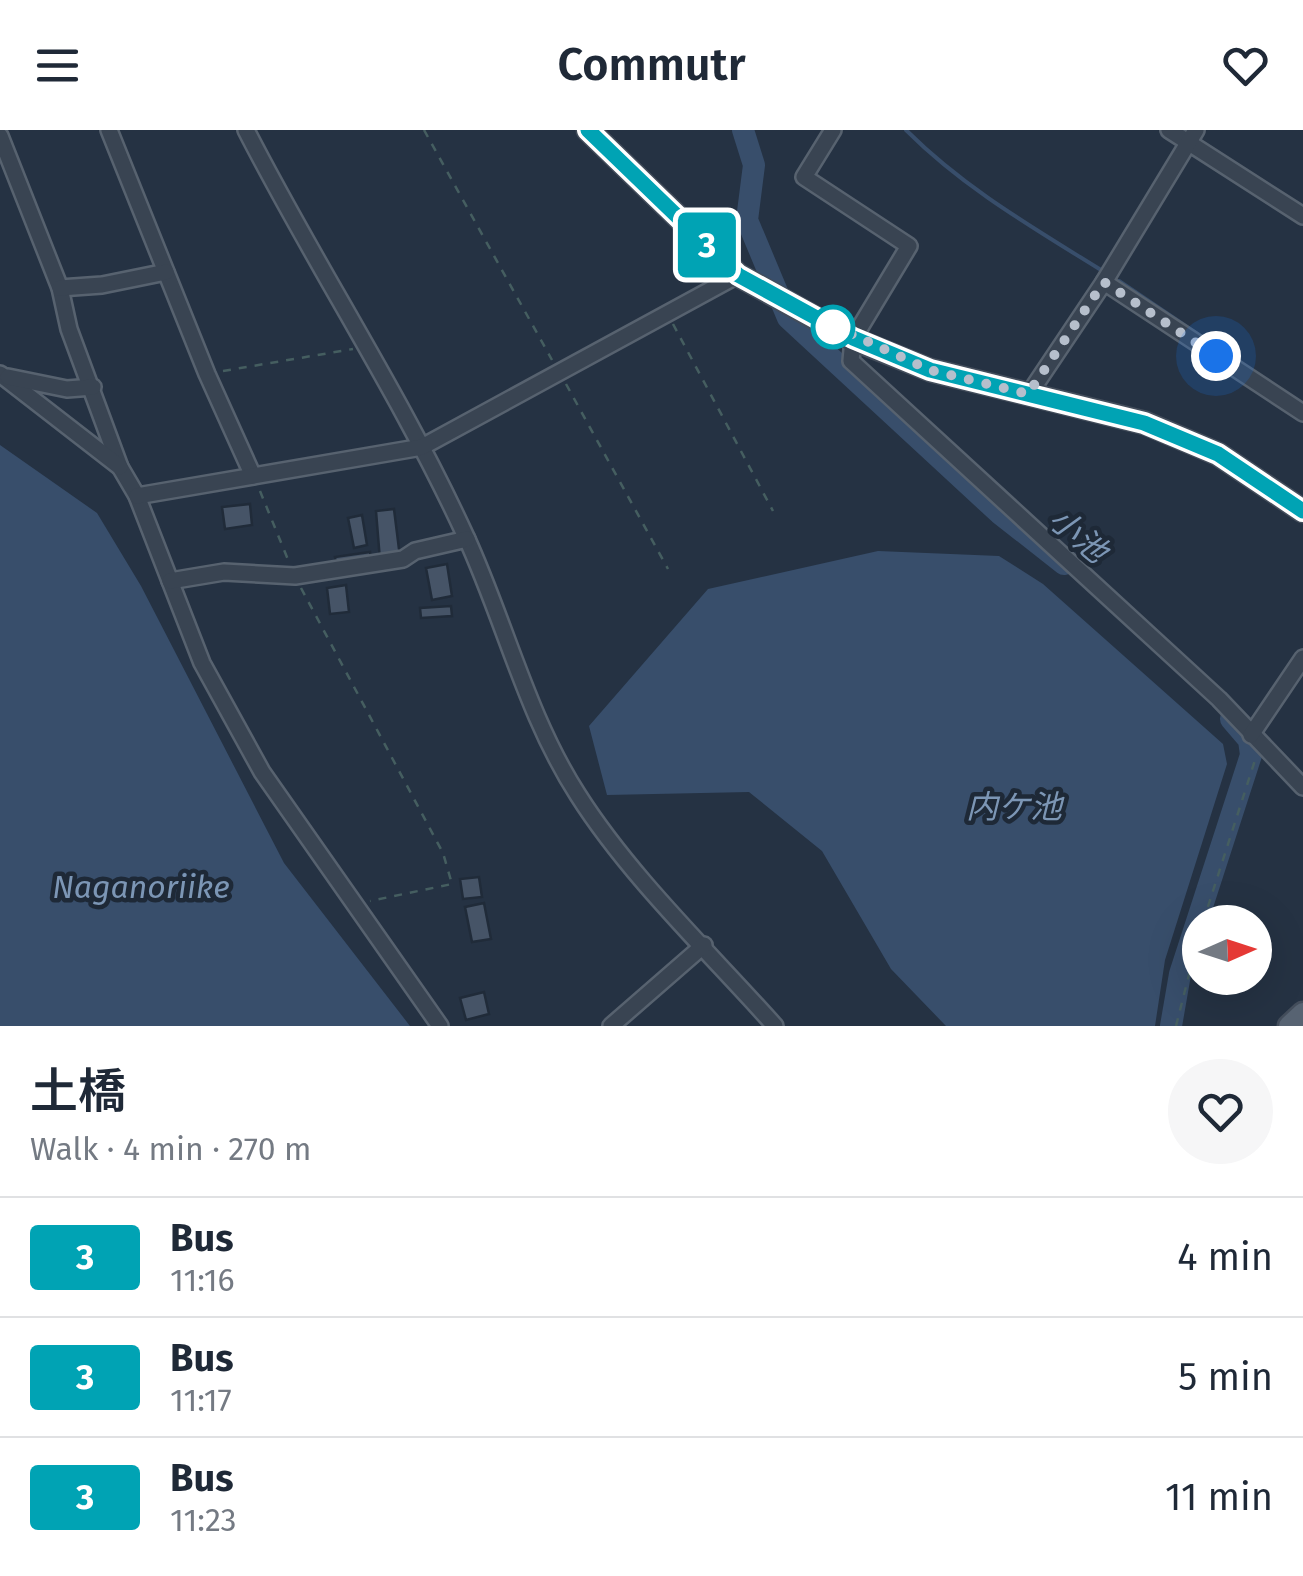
<!DOCTYPE html>
<meta charset="utf-8">
<style>
body{margin:0;font-family:"Fira Sans","Noto Sans JP",sans-serif;background:#f6f6f7;color:#1f2937;height:100vh;display:flex;flex-direction:column;font-size:38px;white-space:nowrap}
*{box-sizing:border-box;margin:0}
p{font-size:32px;color:#747a83}
.icon{flex:none;width:55px;height:55px;fill:none;stroke:currentColor;stroke-width:2;stroke-linecap:round;stroke-linejoin:round}
.map{position:relative;height:896px;overflow:hidden}
.side{display:flex;flex-direction:column;background:#fff;flex:1}
.side>*{flex:none}
.badge{padding:0 20px;border-radius:8px;font-size:35px;line-height:65px}
.needle{width:65px;rotate:87deg}
.tools{position:absolute;left:1182px;top:775px;display:grid;gap:20px}
.tools a{display:grid;place-items:center;width:90px;height:90px;border-radius:50%;background:#fff;box-shadow:0 10px 40px #0002;font-size:50px}
.you{position:absolute;width:50px;height:50px;margin:-25px;border:8px solid #fff;border-radius:50%;background:#1a73e8;box-shadow:0 0 0 15px #1a73e833}
.map>.badge{position:absolute;translate:-50% -50%;box-shadow:0 0 0 5px #fff}
.round{display:grid;place-items:center;flex:none;width:105px;height:105px;border-radius:52px;background:#f6f6f7}
.summary{display:flex;align-items:center;justify-content:space-between;height:170px;padding:0 30px}
h1{font-size:48px;font-weight:600;line-height:75px}
ul{padding:0;list-style:none}
li{display:flex;align-items:center;gap:30px;height:120px;padding:0 30px;border-top:2px solid #e0e1e3}
li div{flex:1}
li b{display:block;font-size:38px}
li em{font-style:normal}
li .badge{min-width:110px;font-weight:700;text-align:center}
header{display:flex;justify-content:space-between;align-items:center;height:130px;padding:0 30px;background:#fff;font-size:45px;font-weight:600}
.map>svg:first-child{display:block}
.water{fill:#384e6b}
.lines{fill:none;stroke-linecap:round;stroke-linejoin:round}
.stream{stroke:#384e6b;stroke-width:4}
.river{stroke:#384e6b;stroke-width:22}
.building{fill:#465467;stroke:#202b39;stroke-width:2.5}
.minor-casing{stroke:#57626f;stroke-width:20}
.major-casing{stroke:#434d5b;stroke-width:25}
.path{stroke:#455e60;stroke-width:2.5;stroke-dasharray:8 8;stroke-linecap:butt}
.minor{stroke:#394452;stroke-width:15}
.major{stroke:#576372;stroke-width:20}
.line-casing{stroke:#fff;stroke-width:22}
.line{stroke:#00a3b4;stroke-width:15}
.walk{stroke:#b6bfcc;stroke-width:10;stroke-dasharray:0 18}
.stop-dot{fill:#fff;stroke:#00a3b4;stroke-width:5}
.labels{text-anchor:middle;stroke-width:9;stroke-linejoin:round;paint-order:stroke}
.water-label{font-size:32px;font-style:italic;fill:#7c96b5;stroke:#1e2937}
</style>
<header><svg class="icon" aria-label="menu" viewBox="0 0 24 24"><path d="M4 6h16M4 12h16M4 18h16"/></svg>Commutr<svg class="icon" aria-label="heart" viewBox="0 0 24 24"><path d="M12 20l-8-8c-3-5 5-10 8-4 3-6 11-1 8 4z"/></svg></header>
<div class="map">
<svg width="1303" height="896" viewBox="0 0 1303 896">
<rect width="100%" height="100%" fill="#253243"/>
<g class="water">
<polygon points="0,315 97,383 141,456 284,733 410,896 0,896"/>
<polygon points="878,421 999,426 1043,454 1223,614 1227,634 1165,830 1155,896 946,896 891,839 822,721 749,662 607,665 589,596 708,459"/>
</g>
<g class="lines">
<g class="stream">
<path d="M906 0C964 58 1032 97 1101 140"/>
<polyline points="1119,151 1233,228"/>
</g>
<g class="river">
<polyline points="743,0 754,35 747,90 788,188 999,383 1064,434"/>
<polyline points="1171,896 1180,844 1251,625 1249,610 1231,589"/>
</g>
</g>
<g class="building">
<polygon points="250,374 252,395 225,399 222,377"/>
<polygon points="394,379 400,427 380,430 376,381"/>
<polygon points="362,385 367,415 354,418 348,388"/>
<polygon points="370,422 372,434 337,438 335,427"/>
<polygon points="447,434 452,466 432,470 426,438"/>
<polygon points="346,455 349,482 330,484 327,458"/>
<polygon points="451,476 452,486 421,488 420,478"/>
<polygon points="479,747 482,767 463,769 460,749"/>
<polygon points="484,773 491,809 472,812 465,777"/>
<polygon points="484,862 489,884 466,890 460,868"/>
</g>
<g class="lines">
<g class="minor-casing">
<g id="minor">
<polyline points="109,0 207,244 253,346"/>
<path d="M246 0C316 137 402 267 466 407 505 492 527 586 578 665 630 747 710 823 775 896"/>
<polyline points="833,0 804,47 909,116 853,209 851,231 1219,569 1303,657"/>
<polyline points="1169,0 1303,86"/>
<polyline points="0,6 60,158 69,199 120,337 137,366 202,533 262,642 440,896"/>
<polyline points="1104,152 1303,283"/>
<polyline points="60,158 102,155 166,142"/>
<polyline points="0,244 120,337"/>
<polyline points="8,247 67,259 93,257"/>
<polyline points="1029,264 1104,152 1196,0"/>
<polyline points="137,366 422,317 738,145"/>
<polyline points="170,451 224,442 295,446 403,429 415,421 467,409"/>
<polyline points="1251,605 1303,528"/>
<polyline points="611,896 704,815"/>
</g>
</g>
<g class="major-casing">
<g id="major">
<polyline points="588,0 738,145 853,209 930,240 1145,293 1218,324 1303,381"/>
<polyline points="1289,896 1303,883"/>
</g>
</g>
<g class="path">
<polyline points="424,0 552,230"/>
<polyline points="673,194 773,381"/>
<polyline points="223,241 353,219"/>
<polyline points="566,254 668,439"/>
<polyline points="260,361 289,432"/>
<polyline points="301,458 443,723 452,754 370,771"/>
<polyline points="1203,792 1256,627"/>
<polyline points="1176,896 1200,801"/>
</g>
<use href="#minor" class="minor"/>
<use href="#major" class="major"/>
</g>
<g class="lines">
<g class="line-casing">
<polyline id="line" points="588,0 738,145 853,208 930,240 1144,293 1218,324 1303,381"/>
</g>
<use href="#line" class="line"/>
<polyline class="walk" points="833,197 818,189 930,240 1028,264 1104,152 1216,226"/>
</g>
<circle class="stop-dot" cx="833" cy="197" r="20"/>
<g class="labels">
<g class="water-label">
<text transform="translate(1078 405) rotate(40)" y="11">小池</text>
<text x="1014" y="688">内ケ池</text>
<text x="141" y="768">Naganoriike</text>
</g>
</g>
</svg>
<div class="tools">
<a><svg class="needle" viewBox="-14 -14 28 28"><path d="M0-13l5 13h-10z" fill="#e53935"/><path d="M0 13l5-13h-10z" fill="#747a83"/></svg></a>
</div>
<div class="you" style="left:1216px;top:226px"></div>
<b class="badge" style="left:707px;top:115px;background:#00a3b4;color:#fff">3</b>
</div>
<section class="side">
<div class="summary"><div><h1>土橋</h1><p>Walk · 4 min · 270 m</p></div><a class="round"><svg class="icon" aria-label="heart" viewBox="0 0 24 24"><path d="M12 20l-8-8c-3-5 5-10 8-4 3-6 11-1 8 4z"/></svg></a></div>
<ul>
<li><span class="badge" style="background:#00a3b4;color:#fff">3</span><div><b>Bus</b><p>11:16</p></div><em>4 min</em></li>
<li><span class="badge" style="background:#00a3b4;color:#fff">3</span><div><b>Bus</b><p>11:17</p></div><em>5 min</em></li>
<li><span class="badge" style="background:#00a3b4;color:#fff">3</span><div><b>Bus</b><p>11:23</p></div><em>11 min</em></li>
</ul>
</section>
